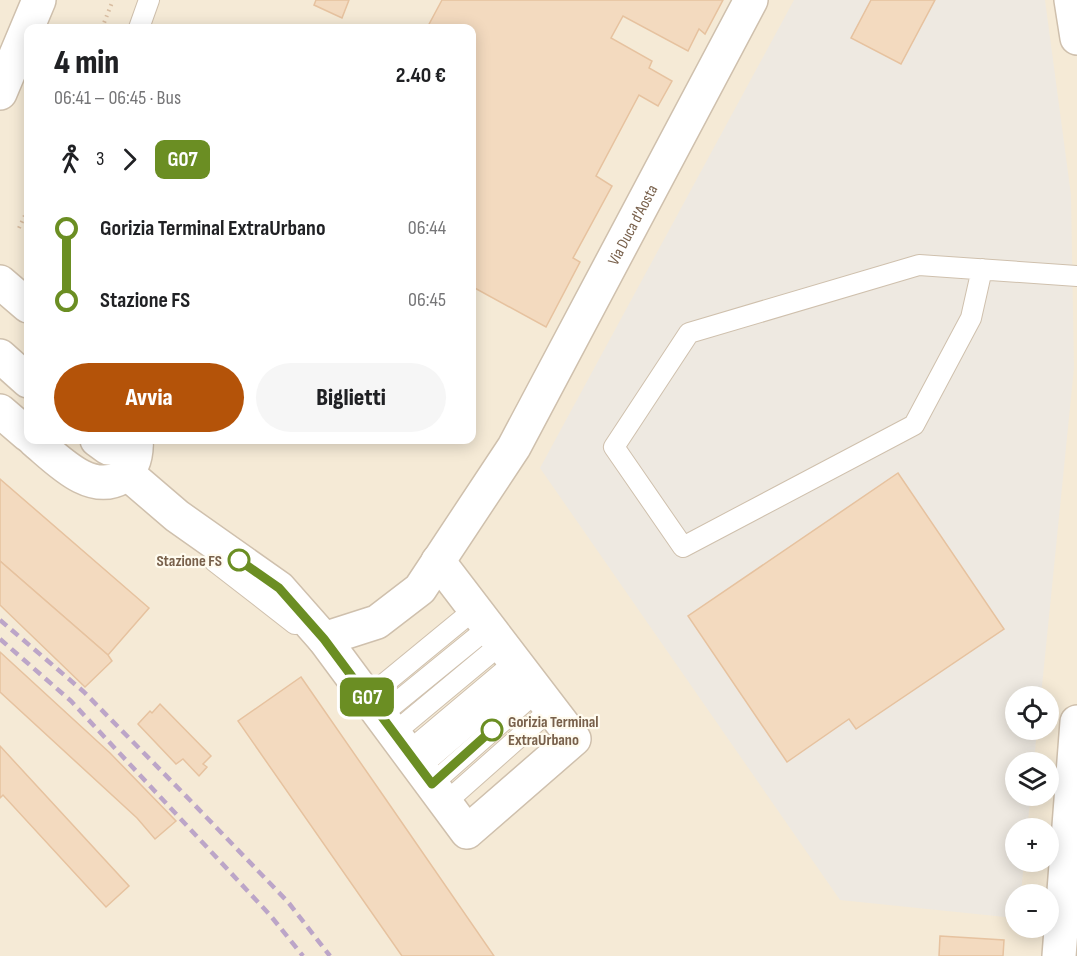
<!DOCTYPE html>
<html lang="it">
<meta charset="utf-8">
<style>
body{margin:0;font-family:"Sofia Sans Condensed",sans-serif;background:#f6f6f6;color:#202124;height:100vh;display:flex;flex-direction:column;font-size:22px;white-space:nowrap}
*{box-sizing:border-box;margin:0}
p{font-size:20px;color:#757577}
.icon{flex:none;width:33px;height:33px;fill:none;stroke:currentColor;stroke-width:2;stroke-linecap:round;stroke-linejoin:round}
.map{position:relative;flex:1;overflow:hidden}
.side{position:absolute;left:24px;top:24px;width:452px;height:420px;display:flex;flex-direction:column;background:#fff;border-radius:12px;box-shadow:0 3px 15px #0003}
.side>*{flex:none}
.badge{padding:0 12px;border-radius:9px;font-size:21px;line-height:39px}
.controls{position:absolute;left:1005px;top:686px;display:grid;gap:12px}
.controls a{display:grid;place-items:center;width:54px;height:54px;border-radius:50%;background:#fff;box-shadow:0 3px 15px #0003;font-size:30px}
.map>.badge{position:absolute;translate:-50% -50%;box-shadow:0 0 0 3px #fff}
.legs{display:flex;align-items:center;gap:9px;height:66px;padding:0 30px;font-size:20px}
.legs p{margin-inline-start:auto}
.head{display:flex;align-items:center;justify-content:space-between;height:102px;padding:0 30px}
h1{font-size:33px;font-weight:800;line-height:45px}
.button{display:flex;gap:12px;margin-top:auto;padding:12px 30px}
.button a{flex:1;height:69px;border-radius:36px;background:#b45309;color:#fff;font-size:24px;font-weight:800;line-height:69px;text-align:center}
.button a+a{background:#f6f6f6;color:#202124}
ul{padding:0 30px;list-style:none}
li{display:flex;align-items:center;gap:21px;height:72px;font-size:22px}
li i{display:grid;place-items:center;width:9px;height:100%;margin:0 8px;background:currentColor}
li i::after{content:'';width:15px;height:15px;margin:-8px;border:4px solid;border-radius:50%;background:#fff}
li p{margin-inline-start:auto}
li:first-child i{background:linear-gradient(#0000 50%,currentColor 0)}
li:last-child i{background:linear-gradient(currentColor 50%,#0000 0)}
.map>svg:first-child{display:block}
.residential{fill:#f5ead6;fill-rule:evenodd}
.industrial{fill:#eee9e1}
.building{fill:#f3dabf;stroke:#e6c29f;stroke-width:1.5}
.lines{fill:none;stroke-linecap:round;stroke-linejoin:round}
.lane-casing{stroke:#cfc0ad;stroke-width:22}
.street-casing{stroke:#cfc0ad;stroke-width:36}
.path{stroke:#d8bda1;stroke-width:4;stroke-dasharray:1.5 4.5;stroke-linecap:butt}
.lane{stroke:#fff;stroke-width:20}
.street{stroke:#fff;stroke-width:33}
.rail{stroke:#bca5c8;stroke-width:4.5;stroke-dasharray:9 6;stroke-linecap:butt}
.line-1-casing{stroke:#fff;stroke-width:14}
.line-1{stroke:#6b8e23;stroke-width:9}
.stop-1-dot{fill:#fff;stroke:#6b8e23;stroke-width:3}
.labels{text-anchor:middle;stroke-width:4.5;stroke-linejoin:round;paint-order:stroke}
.street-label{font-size:16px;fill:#78604b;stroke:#fffbef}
.stop-label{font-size:16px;font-weight:bold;fill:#78604b;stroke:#fffbef;text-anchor:end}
</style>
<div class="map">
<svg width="1077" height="956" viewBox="0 0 1077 956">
<rect width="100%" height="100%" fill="#fdf7e8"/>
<path class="residential" d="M0 0H1077V956H0ZM28 28H471V440H28ZM1016 696H1048V729H1016ZM1016 762H1048V795H1016ZM1016 828H1048V861H1016ZM1016 894H1048V927H1016Z"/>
<polygon class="industrial" points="794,0 1045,0 1071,195 1074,368 1041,696 1016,696 1016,729 1037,729 1034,762 1016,762 1016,795 1031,795 1027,828 1016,828 1016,861 1024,861 1021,894 1016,894 1015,918 840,900 540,468"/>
<g class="building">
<polygon points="316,0 349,0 342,18 314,5"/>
<polygon points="442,0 723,0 705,34 699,29 688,51 623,16 611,38 652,61 649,68 672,81 658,106 639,95 596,176 612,186 573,258 580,262 546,327 471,286 471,28 427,28"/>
<polygon points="871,0 935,0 901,64 851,38"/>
<polygon points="898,473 1004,629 856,729 849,719 787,762 688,616"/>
<polygon points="0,479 149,608 108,655 0,561"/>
<polygon points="0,561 108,655 112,661 85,687 0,605"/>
<polygon points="0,652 110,753 176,821 155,839 137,818 0,692"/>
<polygon points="301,677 387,801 494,956 402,956 238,721"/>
<polygon points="160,704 211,756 203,764 207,767 199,776 183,759 176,764 138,724 150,711 152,713"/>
<polygon points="0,746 129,886 106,907 3,795 0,798"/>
<polygon points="940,936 1004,940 1003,956 939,956"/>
</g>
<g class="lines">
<g class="lane-casing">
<g id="lane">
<polyline points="139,28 149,0"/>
<polyline points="982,269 971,318 914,425 683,547 614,447 689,333 919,265 1077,276"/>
<polyline points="214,561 295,624"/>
<polyline points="368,697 475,609"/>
<polyline points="381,715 489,627"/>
<polyline points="394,733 501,644"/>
<polyline points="408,752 515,662"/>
<polyline points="420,767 526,676"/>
<polyline points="432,784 537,691"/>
<polyline points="445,803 551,709"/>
</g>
</g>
<g class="street-casing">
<g id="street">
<polyline points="1071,0 1077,38"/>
<polyline points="0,93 39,0"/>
<polyline points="0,282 28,306"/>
<polyline points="0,356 28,381"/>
<polyline points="0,411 28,435"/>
<path d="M34 440C57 459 90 496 122 477 134 470 137 452 136 440"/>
<polyline points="97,440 108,448 136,444"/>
<polyline points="128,474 177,516 279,588 324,639 467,832 574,739 438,561"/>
<path id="s1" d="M324 639 377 622 420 589 514 447 751 0"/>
<polyline points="1059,956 1077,722"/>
</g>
</g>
<g class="path">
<polyline points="102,28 113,0"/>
<polyline points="19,228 28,209"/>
</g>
<use href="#lane" class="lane"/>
<use href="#street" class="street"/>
<g class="rail">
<polyline points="0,620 84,692 185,795 288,902 330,956"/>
<polyline points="0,639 71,701 270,915 303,956"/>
</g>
</g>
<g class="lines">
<g class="line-1-casing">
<polyline id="line-1" points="239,560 279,588 324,639 432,784 492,730"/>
</g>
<use href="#line-1" class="line-1"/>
</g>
<g class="stop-1-dot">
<circle cx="239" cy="560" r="10"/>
<circle cx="492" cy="730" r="10"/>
</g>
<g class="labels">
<g class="street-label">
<text dy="6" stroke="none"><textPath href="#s1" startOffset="532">Via Duca d'Aosta</textPath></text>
</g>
<g class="stop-label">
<text x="222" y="566">Stazione FS</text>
<text x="508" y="727" text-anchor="start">Gorizia Terminal<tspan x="508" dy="18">ExtraUrbano</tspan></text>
</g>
</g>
</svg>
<div class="controls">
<a><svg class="icon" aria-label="locate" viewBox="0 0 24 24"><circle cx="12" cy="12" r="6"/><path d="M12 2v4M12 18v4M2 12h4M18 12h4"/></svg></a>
<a><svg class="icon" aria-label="layers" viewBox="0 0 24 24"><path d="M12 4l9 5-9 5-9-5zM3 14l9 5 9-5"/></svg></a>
<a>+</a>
<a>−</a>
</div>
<b class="badge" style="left:367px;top:697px;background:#6b8e23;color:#fff">G07</b>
<section class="side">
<div class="head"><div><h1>4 min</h1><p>06:41 – 06:45 · Bus</p></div><b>2.40 €</b></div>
<div class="legs"><svg class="icon" aria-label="walk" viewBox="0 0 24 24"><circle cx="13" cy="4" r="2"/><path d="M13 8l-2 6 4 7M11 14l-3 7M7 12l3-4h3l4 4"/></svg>3<svg class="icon" aria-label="forward" viewBox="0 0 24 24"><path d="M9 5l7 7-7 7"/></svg><b class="badge" style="background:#6b8e23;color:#fff">G07</b></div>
<ul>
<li><i style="color:#6b8e23"></i><b>Gorizia Terminal ExtraUrbano</b><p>06:44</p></li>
<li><i style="color:#6b8e23"></i><b>Stazione FS</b><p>06:45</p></li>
</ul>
<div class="button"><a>Avvia</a><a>Biglietti</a></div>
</section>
</div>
